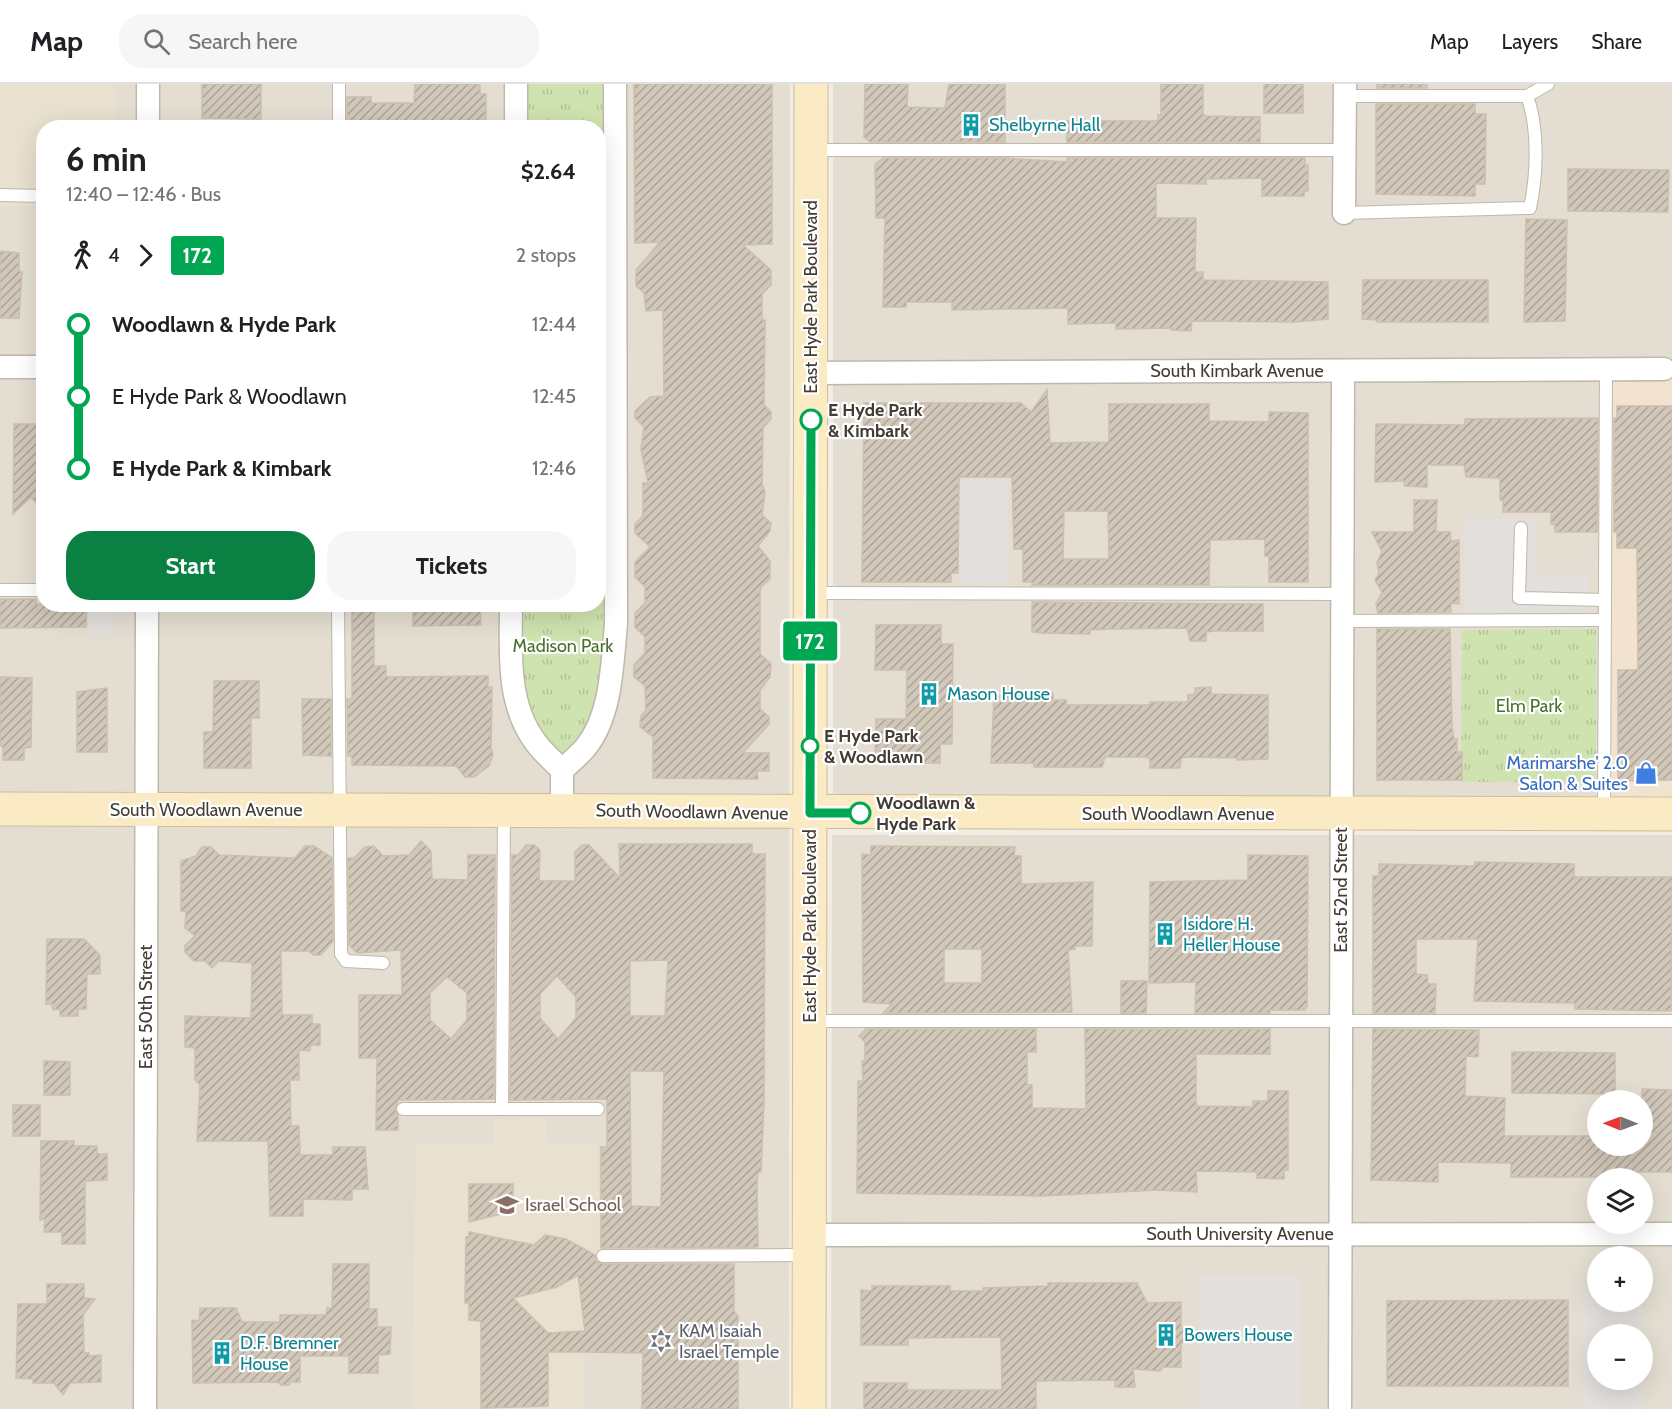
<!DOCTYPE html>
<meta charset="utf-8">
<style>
body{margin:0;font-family:Cabin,sans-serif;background:#f6f6f6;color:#202124;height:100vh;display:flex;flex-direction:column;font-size:22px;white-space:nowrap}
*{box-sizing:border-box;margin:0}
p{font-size:20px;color:#757577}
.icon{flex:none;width:33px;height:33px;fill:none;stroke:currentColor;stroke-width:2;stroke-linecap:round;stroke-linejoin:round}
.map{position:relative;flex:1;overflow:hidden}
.panel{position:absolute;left:36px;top:36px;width:570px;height:492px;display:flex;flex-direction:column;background:#fff;border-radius:24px;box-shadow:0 6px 24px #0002}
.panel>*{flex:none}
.badge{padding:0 12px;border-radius:4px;font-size:21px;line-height:39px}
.needle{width:39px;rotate:271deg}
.fabs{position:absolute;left:1587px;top:1006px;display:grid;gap:12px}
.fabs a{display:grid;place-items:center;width:66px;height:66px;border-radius:50%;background:#fff;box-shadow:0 6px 24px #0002;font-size:30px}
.map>.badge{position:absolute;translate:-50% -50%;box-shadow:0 0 0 3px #fff}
.legs{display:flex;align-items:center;gap:9px;height:66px;padding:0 30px;font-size:20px}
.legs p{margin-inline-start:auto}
.overview{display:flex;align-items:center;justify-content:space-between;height:102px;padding:0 30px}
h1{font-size:33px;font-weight:800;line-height:45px}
.cta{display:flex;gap:12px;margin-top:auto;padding:12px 30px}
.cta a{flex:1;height:69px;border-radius:24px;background:#0b8043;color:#fff;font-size:24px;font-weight:800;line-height:69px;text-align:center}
.cta a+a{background:#f6f6f6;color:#202124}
ul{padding:0 30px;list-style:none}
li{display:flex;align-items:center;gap:21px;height:72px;font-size:22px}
li i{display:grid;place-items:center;width:9px;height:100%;margin:0 8px;background:currentColor}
li i::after{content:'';width:15px;height:15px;margin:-8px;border:4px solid;border-radius:50%;background:#fff}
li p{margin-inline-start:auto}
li:first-child i{background:linear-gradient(#0000 50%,currentColor 0)}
li:last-child i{background:linear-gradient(currentColor 50%,#0000 0)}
header{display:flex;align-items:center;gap:36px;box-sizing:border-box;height:84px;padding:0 30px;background:#fff;border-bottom:2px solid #e0e0e0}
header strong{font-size:28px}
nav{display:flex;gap:33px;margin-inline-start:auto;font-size:21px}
.search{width:420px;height:54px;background:#f6f6f6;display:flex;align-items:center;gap:15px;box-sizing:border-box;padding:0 21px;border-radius:24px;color:#757577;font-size:22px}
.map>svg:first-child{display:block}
.residential{fill:#e4ded2;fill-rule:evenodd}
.commercial{fill:#f2e2d0}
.education{fill:#e9e1cf}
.park{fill:url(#park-tufts)}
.parking{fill:#e2dfdc}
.building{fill:url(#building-hatch);stroke:#ccbfae;stroke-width:1.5;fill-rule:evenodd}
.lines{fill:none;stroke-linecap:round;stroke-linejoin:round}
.lane-casing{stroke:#beb7aa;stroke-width:14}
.street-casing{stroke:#beb7aa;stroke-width:25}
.secondary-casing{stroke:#cebd96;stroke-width:35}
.lane{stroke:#fff;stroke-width:12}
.street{stroke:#fff;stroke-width:22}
.secondary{stroke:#fbebc4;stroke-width:33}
.line-1-casing{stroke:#fff;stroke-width:14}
.line-1{stroke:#00a651;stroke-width:9}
.stop-1-dot{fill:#fff;stroke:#00a651;stroke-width:3}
.labels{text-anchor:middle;stroke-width:4.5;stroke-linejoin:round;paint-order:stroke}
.culture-label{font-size:18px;fill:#0d838f;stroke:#fff;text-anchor:start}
.street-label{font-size:18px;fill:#423c34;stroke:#fff}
.stop-label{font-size:18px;font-weight:bold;fill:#423c34;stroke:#fff;text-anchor:start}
.park-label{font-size:18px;fill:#48702c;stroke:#fff}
.shop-label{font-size:18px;fill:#366cbe;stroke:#fff;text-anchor:end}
.education-label{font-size:18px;fill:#785e54;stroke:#fff;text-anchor:start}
.worship-label{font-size:18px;fill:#5b616d;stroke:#fff;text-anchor:start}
</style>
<header>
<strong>Map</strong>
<div class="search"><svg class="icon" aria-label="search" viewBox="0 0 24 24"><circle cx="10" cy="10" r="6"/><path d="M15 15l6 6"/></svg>Search here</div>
<nav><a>Map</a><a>Layers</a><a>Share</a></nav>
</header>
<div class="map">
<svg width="1672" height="1325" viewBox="0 0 1672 1325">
<defs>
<pattern id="park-tufts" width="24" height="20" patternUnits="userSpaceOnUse" patternTransform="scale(1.5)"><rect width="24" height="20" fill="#cee3af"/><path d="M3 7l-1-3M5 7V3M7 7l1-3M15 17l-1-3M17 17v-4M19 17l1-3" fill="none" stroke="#b2c497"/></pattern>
<pattern id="building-hatch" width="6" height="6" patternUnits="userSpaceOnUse" patternTransform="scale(1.5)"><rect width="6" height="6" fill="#d2c8ba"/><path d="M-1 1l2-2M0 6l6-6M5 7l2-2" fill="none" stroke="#aca498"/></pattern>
</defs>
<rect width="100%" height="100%" fill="#f1ece4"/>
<g class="residential">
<path d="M0 0H790L789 1325H0ZM44 44H598V520H44Z"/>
<polygon points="833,0 1672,0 1672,292 1609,712 833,713"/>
<path d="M832 751H1672V1325H831ZM1598 1017H1642V1062H1598ZM1598 1095H1642V1140H1598ZM1598 1173H1642V1218H1598ZM1598 1251H1642V1296H1598Z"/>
</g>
<polygon class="commercial" points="1611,292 1672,292 1672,712 1609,712"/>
<g class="education">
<polygon points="0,0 116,0 115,43 44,44 43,122 0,123"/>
<polygon points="546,1034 546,1059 598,1060 599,1182 582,1223 585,1247 585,1325 413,1325 415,1060 494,1060 494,1035"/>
</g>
<g class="park">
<path d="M525 0H607L606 518C603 567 606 615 576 657 570 665 566 673 555 669L531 631 522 594 524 521 598 520V44L525 43Z"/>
<polygon points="1596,545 1596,698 1461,698 1462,546"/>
</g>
<g class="parking">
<polygon points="959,398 1007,398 1006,500 959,500"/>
<polygon points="1465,435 1536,436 1536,490 1588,491 1588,532 1464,531"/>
<polygon points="88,521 114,521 112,550 88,549"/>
<polygon points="1198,1192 1300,1192 1299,1325 1198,1325"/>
<polygon points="1583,1204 1597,1204 1598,1218 1641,1218 1641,1251 1598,1251 1598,1296 1641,1296 1641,1325 1583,1325"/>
</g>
<g class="building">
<polygon points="202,0 261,0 261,35 202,34"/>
<polygon points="415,0 480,0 480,10 486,10 486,44 347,44 347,13 371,13 371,19 414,19"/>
<polygon points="634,0 772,0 772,160 743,161 771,186 771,201 762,210 762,236 765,236 764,321 771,328 771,335 763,344 762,400 765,408 762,431 771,439 770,447 758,462 770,477 770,495 761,503 760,508 760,570 771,580 770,593 760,606 760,625 769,633 769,640 743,669 769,669 769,687 757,687 758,695 653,694 653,653 640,643 641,632 646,626 645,602 634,593 634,581 645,569 645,553 635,543 635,529 645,519 645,503 635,493 635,478 650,463 635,449 635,440 643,432 643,399 648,399 641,365 644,343 635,334 635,327 650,313 664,312 663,226 646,227 644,209 636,202 636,186 660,158 635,159"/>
<polygon points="865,0 908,0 907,23 945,24 949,0 1005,0 1005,58 870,58 864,53"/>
<polygon points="1161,0 1203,0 1203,31 1207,32 1260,33 1260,58 1067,58 1067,37 1158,37 1158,31 1161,31"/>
<rect x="1264" y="0" width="39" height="29"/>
<rect x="1377" y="0" width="50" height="4"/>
<polygon points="1376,20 1475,20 1475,30 1486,30 1485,100 1475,100 1475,112 1376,110"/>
<polygon points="883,74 1005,74 1067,78 1067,74 1305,74 1305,81 1308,81 1308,107 1304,107 1304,112 1262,112 1262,94 1206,95 1206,100 1156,99 1156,134 1196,134 1195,188 1203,188 1203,196 1328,198 1328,235 1296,238 1192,237 1191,247 1171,246 1171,244 1116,245 1116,239 1068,240 1068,224 952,226 952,218 906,218 906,223 883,223 885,134 876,134 875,80"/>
<polygon points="1568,85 1669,86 1668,128 1568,127"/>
<polygon points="1526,135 1567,136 1565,237 1524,238"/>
<polygon points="0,167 19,169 19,187 22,188 19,234 0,234"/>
<polygon points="1363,196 1488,196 1488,238 1377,238 1377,236 1362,235"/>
<path d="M1047 306 1050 359 1109 358V320H1209V337L1269 338V328L1308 329V498H1269V472H1265V455L1210 456 1209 501H1032V498H1023V465H1014L1012 393H959L958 489H951V498H862L864 319H1021L1031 328ZM1064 427H1108L1109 475H1063Z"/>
<polygon points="1617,322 1672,322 1672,696 1618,697 1618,586 1638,586 1637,464 1617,464 1617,448 1614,448 1614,334 1617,334"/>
<polygon points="1598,334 1597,448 1555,448 1555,441 1551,440 1551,428 1503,428 1503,416 1500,416 1500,394 1466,393 1464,381 1427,381 1427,403 1404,402 1405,397 1375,398 1376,340 1465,341 1465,335"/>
<polygon points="14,340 42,340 44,385 40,423 31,413 13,430"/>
<polygon points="1414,416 1437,416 1436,448 1450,448 1451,457 1459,456 1459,520 1451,519 1451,528 1378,529 1376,520 1382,508 1375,496 1379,489 1377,478 1382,468 1372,448 1414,448"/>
<polygon points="0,515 36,515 36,520 87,520 86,543 0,544"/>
<polygon points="1032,518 1263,520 1263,547 1215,547 1206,548 1206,557 1190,557 1187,544 1108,545 1090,546 1090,550 1041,549 1032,548"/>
<polygon points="352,520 374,520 374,582 386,582 386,593 488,592 488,604 492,603 491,664 493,670 489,682 474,693 465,693 456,682 352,681 352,673 348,672 347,615 352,615"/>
<polygon points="413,520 480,520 481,541 413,542"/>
<polygon points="876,541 941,541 941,560 953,560 952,660 940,660 940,679 875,679 876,635 906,635 907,586 875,586"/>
<polygon points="1377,545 1450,545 1452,643 1454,655 1457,655 1457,668 1462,668 1462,696 1377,696"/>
<polygon points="0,593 32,594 31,663 24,664 24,676 3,676 3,662 0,662"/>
<polygon points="214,597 259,597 259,634 251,634 251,684 204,684 204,648 213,648"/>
<polygon points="1211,603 1211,610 1268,611 1268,675 1237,676 1237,674 1184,673 1181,675 1180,684 1150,684 1150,675 1146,673 1105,673 1102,683 1034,683 1034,679 991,679 994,612 1053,609 1053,616 1066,616 1066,621 1150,621 1150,618 1188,618 1188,611 1195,610 1195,604"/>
<polygon points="107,604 107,668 77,668 77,608"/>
<polygon points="302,615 331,615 331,672 303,671"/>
<path d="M421 757 431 767 432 795 468 796V771H495L494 1015 398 1016 395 1026 398 1031V1046H376L377 974H359V911H402L401 866 357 869 349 861 348 774H354L365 763 374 762 383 772 409 771ZM447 893 467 909V936L451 955 430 936V909Z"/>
<path d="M619 760H752V770H765L764 1018 761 1088H758L757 1099 758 1163 601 1164V1063H607V1015L510 1016 512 771H518L526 761H534L540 766 539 797H575V768L582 761H589L620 794ZM668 876 665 932H630V877ZM557 892 576 913V934L558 955 540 934V910ZM630 987H664L661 1123 631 1122Z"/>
<polygon points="305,762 314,762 332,774 333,857 321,871 313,871 309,867 281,867 282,931 312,931 312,940 320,940 320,961 310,961 310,967 299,966 299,996 290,996 291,1042 299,1042 300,1071 333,1071 333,1063 365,1063 368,1105 352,1105 352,1116 303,1115 303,1132 270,1132 268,1057 197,1057 200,1001 195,996 195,964 185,963 185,932 251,934 252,879 219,877 212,884 205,877 194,877 185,868 185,861 195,852 185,844 186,827 181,827 181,777 196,772 202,763 211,763 219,771 295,774"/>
<path d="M871 762 1015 763 1014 772H1021V800L1093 798 1092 862H1075V865L1068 866 1072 928 883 929 892 920 863 918 862 770 871 771ZM944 865H982V899H944Z"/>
<polygon points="1248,771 1308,772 1307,922 1305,926 1270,926 1270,929 1195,929 1196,898 1149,899 1150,798 1248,796"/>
<polygon points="1475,778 1574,780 1574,793 1672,793 1671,927 1575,925 1575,919 1474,917 1478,855 1416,855 1416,890 1427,891 1428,900 1436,900 1435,929 1373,929 1373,792 1379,792 1379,780 1475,782"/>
<polygon points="47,855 84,855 100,871 100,890 87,890 86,925 78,925 78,932 60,932 60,925 53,926 52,920 46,920"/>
<polygon points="1121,897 1147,897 1146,929 1121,929"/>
<polygon points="866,945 1036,945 1036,968 1027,968 1027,1001 1032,1001 1032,1024 1086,1025 1085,945 1270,945 1270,970 1196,970 1196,1022 1253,1023 1253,1017 1268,1017 1268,1007 1288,1007 1288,1086 1284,1086 1284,1095 1257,1094 1257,1088 1196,1087 1197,1108 1157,1106 1042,1112 857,1109 858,997 863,997 862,978 865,975 865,958 859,952"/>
<polygon points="1373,945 1479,946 1478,973 1466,972 1465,1012 1505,1014 1504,1052 1598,1052 1598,1062 1645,1062 1646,1026 1642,1026 1642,1005 1672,1006 1672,1088 1614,1088 1614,1093 1511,1093 1511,1079 1438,1078 1438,1098 1371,1096"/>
<polygon points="1512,968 1615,969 1615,1010 1512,1009"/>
<polygon points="44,977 70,978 70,1011 44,1011"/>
<rect x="13" y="1021" width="27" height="31"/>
<polygon points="41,1057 74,1057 74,1062 97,1062 97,1070 107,1070 107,1096 85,1097 85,1160 62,1160 62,1148 44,1148 45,1135 40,1136"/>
<polygon points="469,1100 513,1100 513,1127 469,1138"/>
<path d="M469 1148 534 1161 545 1151 566 1155 595 1171 596 1177 603 1180H734V1227L738 1232V1325H642L643 1269 585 1268H548V1322L481 1324V1237L469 1236V1219H465L466 1153H469ZM578 1191 585 1247 548 1249 513 1214 557 1203Z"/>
<polygon points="333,1180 369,1180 369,1225 377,1225 377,1243 391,1243 390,1270 378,1271 378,1289 349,1289 349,1272 300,1272 300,1298 291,1298 289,1301 281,1301 277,1298 193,1299 192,1236 199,1237 200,1224 236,1224 242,1238 280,1238 280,1231 326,1231 327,1224 332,1224"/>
<polygon points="1048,1199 1137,1199 1147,1219 1181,1218 1181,1243 1186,1247 1186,1255 1181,1260 1181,1283 1163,1283 1160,1287 1133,1285 1135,1303 1115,1303 1115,1296 1036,1297 1036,1325 864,1325 864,1299 907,1299 907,1306 1002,1306 1001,1253 908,1254 908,1261 861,1261 861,1206 872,1207 872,1202 950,1202 950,1207 983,1207 983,1204 1048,1202"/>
<polygon points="47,1200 84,1200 84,1214 95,1215 83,1231 84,1269 89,1269 89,1272 101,1271 101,1298 70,1299 63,1311 54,1299 33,1299 33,1295 16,1294 18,1220 47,1220"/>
<polygon points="1568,1216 1568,1302 1387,1302 1387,1217"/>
</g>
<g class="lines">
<g class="lane-casing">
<g id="lane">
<polyline points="1345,12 1527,12 1548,0"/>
<polyline points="339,44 339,0"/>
<polyline points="812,66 1345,66"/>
<polyline points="0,111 44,112"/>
<path d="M1344 129 1530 124C1537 91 1539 44 1527 12"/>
<polyline points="1521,444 1519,514 1605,516"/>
<polyline points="0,506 44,506"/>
<polyline points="812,509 1342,510"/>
<polyline points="338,520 341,870 346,877 383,879"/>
<polyline points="1342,537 1605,536"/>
<polyline points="1604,728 1606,285"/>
<polyline points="811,937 1672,937"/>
<polyline points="403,1025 598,1025"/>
<polyline points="502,1025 504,729"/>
<polyline points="603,1172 807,1171"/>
</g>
</g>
<g class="street-casing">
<g id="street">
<polyline points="148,44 148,0"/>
<polyline points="516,44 516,0"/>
<polyline points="1344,129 1345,0"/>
<polyline points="0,283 44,283"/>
<polyline points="810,289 1664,285"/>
<path d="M511 520C511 565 506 617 534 656 541 667 553 677 562 686V727"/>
<path d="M562 686C570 679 579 671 586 663 612 630 612 580 616 540L615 0"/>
<polyline points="809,1151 1672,1150"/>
<polyline points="145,1325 147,520"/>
<polyline points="1340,1325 1343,287"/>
</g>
</g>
<g class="secondary-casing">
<g id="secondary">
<polyline points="0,725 1672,730"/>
<polyline points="809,1325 811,0"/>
</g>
</g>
<use href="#lane" class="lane"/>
<use href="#street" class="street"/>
<use href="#secondary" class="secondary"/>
</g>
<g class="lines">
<g class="line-1-casing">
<polyline id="line-1" points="811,336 810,729 860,729"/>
</g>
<use href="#line-1" class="line-1"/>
</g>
<defs>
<g id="building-bare" transform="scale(1.8)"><path d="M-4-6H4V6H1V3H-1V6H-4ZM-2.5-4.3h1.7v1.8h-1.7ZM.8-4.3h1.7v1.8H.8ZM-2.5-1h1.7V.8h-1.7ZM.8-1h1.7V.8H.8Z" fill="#0f9aa8" stroke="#fff" stroke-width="2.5" paint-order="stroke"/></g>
<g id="shop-bare" transform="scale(1.8)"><path d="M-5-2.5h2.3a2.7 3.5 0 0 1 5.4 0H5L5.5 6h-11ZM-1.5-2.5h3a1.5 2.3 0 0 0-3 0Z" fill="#3f7fe0" stroke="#fff" stroke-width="2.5" paint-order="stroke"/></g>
<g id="school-bare" transform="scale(1.8)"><path d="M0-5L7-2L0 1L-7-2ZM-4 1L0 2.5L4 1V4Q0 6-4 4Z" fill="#8d6e63" stroke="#fff" stroke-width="2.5" paint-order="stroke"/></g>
<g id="synagogue-bare" transform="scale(1.8)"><path d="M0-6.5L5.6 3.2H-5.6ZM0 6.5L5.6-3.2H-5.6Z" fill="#6b7280" stroke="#fff" stroke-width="2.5" paint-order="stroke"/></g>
</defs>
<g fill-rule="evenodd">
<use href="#building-bare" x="971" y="41"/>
<use href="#building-bare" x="929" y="610"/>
<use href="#shop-bare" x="1646" y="689"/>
<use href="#building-bare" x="1165" y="850"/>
<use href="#school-bare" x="507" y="1121"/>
<use href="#building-bare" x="1166" y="1251"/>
<use href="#synagogue-bare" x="661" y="1257"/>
<use href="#building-bare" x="222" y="1269"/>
</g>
<g class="stop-1-dot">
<circle cx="811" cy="336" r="10"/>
<circle cx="810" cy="662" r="8"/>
<circle cx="860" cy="729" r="10"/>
</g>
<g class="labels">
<g class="culture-label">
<text x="989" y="47">Shelbyrne Hall</text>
<text x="947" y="616">Mason House</text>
<text x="1183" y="846">Isidore H.<tspan x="1183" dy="21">Heller House</tspan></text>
<text x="1184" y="1257">Bowers House</text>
<text x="240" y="1265">D.F. Bremner<tspan x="240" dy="21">House</tspan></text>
</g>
<g class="street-label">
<text transform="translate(811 213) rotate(-90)" y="6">East Hyde Park Boulevard</text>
<text x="1237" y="293">South Kimbark Avenue</text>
<text x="206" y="732">South Woodlawn Avenue</text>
<text transform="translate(692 728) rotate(1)" y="6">South Woodlawn Avenue</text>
<text x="1178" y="736">South Woodlawn Avenue</text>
<text transform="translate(1341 806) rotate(-90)" y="6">East 52nd Street</text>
<text transform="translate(810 842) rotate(-90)" y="6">East Hyde Park Boulevard</text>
<text transform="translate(146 923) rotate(-90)" y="6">East 50th Street</text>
<text x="1240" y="1156">South University Avenue</text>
</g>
<g class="stop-label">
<text x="828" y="332">E Hyde Park<tspan x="828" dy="21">&amp; Kimbark</tspan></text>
<text x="824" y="658">E Hyde Park<tspan x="824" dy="21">&amp; Woodlawn</tspan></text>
<text x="876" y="725">Woodlawn &amp;<tspan x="876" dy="21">Hyde Park</tspan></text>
</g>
<g class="park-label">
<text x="563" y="568">Madison Park</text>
<text x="1529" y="628">Elm Park</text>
</g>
<g class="shop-label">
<text x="1628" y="685">Marimarshe' 2.0<tspan x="1628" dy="21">Salon &amp; Suites</tspan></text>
</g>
<g class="education-label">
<text x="525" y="1127">Israel School</text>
</g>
<g class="worship-label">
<text x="679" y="1253">KAM Isaiah<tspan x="679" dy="21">Israel Temple</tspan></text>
</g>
</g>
</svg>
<div class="fabs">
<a><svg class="needle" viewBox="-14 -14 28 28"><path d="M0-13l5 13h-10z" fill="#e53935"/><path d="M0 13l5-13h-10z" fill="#757577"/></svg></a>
<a><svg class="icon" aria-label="layers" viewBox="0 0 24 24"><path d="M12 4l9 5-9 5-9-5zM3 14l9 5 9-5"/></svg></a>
<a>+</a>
<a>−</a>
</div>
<b class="badge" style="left:810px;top:557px;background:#00a651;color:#fff">172</b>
<section class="panel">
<div class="overview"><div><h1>6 min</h1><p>12:40 – 12:46 · Bus</p></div><b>$2.64</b></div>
<div class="legs"><svg class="icon" aria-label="walk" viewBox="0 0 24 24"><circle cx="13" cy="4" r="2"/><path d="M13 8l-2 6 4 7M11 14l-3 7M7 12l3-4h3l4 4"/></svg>4<svg class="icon" aria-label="forward" viewBox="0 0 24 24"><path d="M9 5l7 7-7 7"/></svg><b class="badge" style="background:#00a651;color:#fff">172</b><p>2 stops</p></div>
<ul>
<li><i style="color:#00a651"></i><b>Woodlawn &amp; Hyde Park</b><p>12:44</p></li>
<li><i style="color:#00a651"></i><span>E Hyde Park &amp; Woodlawn</span><p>12:45</p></li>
<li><i style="color:#00a651"></i><b>E Hyde Park &amp; Kimbark</b><p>12:46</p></li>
</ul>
<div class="cta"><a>Start</a><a>Tickets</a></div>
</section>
</div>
